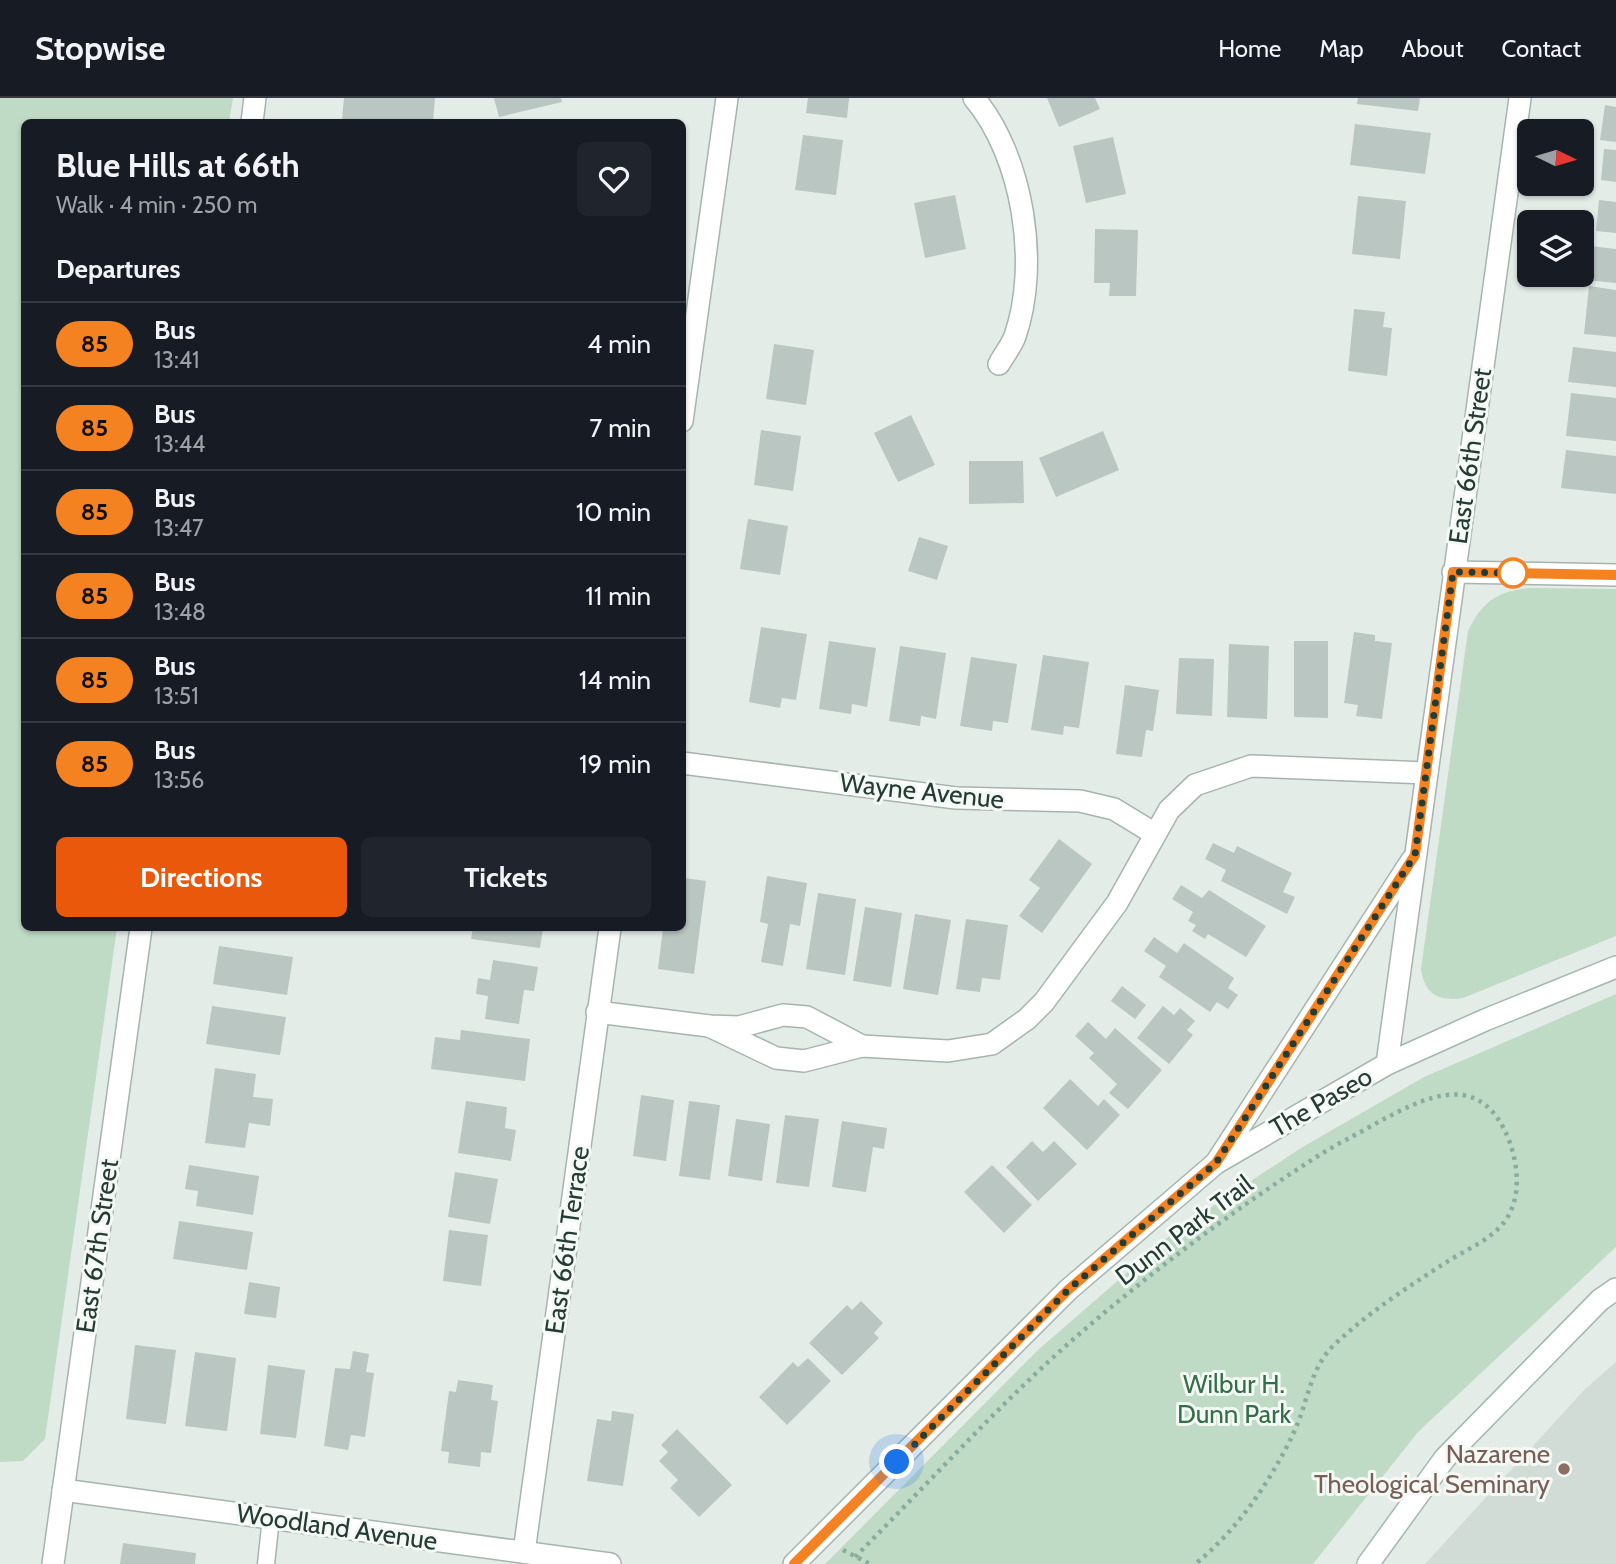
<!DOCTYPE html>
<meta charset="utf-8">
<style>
body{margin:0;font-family:Cabin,sans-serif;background:#20242c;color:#f1f3f6;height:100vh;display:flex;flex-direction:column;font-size:26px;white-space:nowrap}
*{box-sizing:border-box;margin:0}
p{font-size:23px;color:#9ea1a6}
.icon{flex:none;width:38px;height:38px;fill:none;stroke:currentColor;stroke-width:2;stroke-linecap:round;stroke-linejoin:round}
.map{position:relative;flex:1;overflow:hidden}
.details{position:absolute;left:21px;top:21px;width:665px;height:812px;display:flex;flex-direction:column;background:#171b24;border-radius:10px;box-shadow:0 2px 5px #0004}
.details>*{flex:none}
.badge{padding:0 14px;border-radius:23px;font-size:24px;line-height:46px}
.needle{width:46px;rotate:95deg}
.tools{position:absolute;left:1517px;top:21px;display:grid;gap:14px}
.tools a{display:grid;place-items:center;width:77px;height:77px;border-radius:10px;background:#171b24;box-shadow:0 2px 5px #0004;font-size:35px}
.you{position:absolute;width:35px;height:35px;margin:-18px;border:5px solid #fff;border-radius:50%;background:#1a73e8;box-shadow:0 0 0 10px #1a73e833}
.map>.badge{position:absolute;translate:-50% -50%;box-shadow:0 0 0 4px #fff}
h2{padding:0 35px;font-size:26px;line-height:63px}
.round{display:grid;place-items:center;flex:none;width:74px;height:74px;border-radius:10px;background:#20242c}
.head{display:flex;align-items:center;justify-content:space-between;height:119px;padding:0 35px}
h1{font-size:33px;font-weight:700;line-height:52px}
.action{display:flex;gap:14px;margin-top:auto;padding:14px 35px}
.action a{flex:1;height:80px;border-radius:10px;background:#ea580c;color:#fff;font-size:28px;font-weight:700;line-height:80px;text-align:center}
.action a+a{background:#20242c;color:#f1f3f6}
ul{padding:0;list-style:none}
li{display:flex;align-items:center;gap:21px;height:84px;padding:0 35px;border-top:2px solid #363941}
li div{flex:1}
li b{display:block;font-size:26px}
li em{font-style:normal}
li .badge{min-width:77px;font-weight:700;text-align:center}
header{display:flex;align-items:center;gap:42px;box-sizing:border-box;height:98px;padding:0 35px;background:#171b24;border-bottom:2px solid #363941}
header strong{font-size:33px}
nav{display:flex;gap:38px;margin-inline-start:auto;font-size:24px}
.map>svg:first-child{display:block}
.built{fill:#d2dcd7}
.green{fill:#bfdac5}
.building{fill:#bac6c1}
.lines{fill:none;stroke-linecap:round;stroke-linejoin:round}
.lane-casing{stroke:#a7b4ae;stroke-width:19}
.street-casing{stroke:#a7b4ae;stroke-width:24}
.secondary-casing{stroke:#a4b6af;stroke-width:24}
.path{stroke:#88ac9e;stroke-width:4.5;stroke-dasharray:3.5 5;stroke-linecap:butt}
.lane{stroke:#fff;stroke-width:16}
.street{stroke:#fff;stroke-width:21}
.secondary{stroke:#fff;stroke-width:21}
.line-casing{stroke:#fff;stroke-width:16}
.line{stroke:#f58220;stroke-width:10}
.walk{stroke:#253c34;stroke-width:7;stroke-dasharray:0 12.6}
.stop-dot{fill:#fff;stroke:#f58220;stroke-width:3.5}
.education-dot{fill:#8d6e63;stroke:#f4f9f6;stroke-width:2.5}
.labels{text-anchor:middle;stroke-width:6;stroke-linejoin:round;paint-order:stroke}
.street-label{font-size:26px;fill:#253c34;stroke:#f4f9f6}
.park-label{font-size:26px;fill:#346e47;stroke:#f4f9f6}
.education-label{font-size:26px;fill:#785e54;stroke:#f4f9f6;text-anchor:end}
</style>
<header>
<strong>Stopwise</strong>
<nav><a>Home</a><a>Map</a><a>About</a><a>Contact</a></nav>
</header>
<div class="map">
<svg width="1616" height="1466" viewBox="0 0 1616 1466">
<rect width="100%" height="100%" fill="#e4ece8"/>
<polygon class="built" points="1616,1264 1616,1466 1425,1466 1585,1291"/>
<g class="green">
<polygon points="0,0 233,0 229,24 24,24 24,830 117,830 45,1341 23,1363 0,1364"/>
<path d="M1530 490 1616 491V838L1463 900C1439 904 1424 896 1421 871L1468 533C1482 503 1498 493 1530 490Z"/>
<polygon points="1616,896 1616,1149 1418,1334 1313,1466 825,1466 1038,1252 1175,1133 1301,1050 1424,979"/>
</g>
<g class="building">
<polygon points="344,0 435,0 433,24 342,22"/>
<polygon points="494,0 561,0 562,4 499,19"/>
<polygon points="808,0 849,0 847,20 806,15"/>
<polygon points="1047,0 1095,0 1100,11 1059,29"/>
<polygon points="1358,0 1420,0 1418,13 1357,6"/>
<polygon points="1605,7 1616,9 1616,44 1600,42"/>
<polygon points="1355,26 1431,35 1425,76 1350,67"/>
<polygon points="803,37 843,42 836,97 795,92"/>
<polygon points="1113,39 1126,96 1086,105 1073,48"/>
<polygon points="1604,51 1616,52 1616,84 1601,82"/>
<polygon points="955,97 966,151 925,160 914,105"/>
<polygon points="1358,98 1406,103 1400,161 1352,156"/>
<polygon points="1599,102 1616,104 1616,135 1596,133"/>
<polygon points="1095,131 1138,132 1136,198 1109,198 1110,185 1094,185"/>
<polygon points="1590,148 1616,151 1616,185 1586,182"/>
<polygon points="1589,188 1616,192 1616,239 1584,236"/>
<polygon points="1354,211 1385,214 1383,229 1392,230 1387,278 1348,273"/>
<polygon points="774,246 814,252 806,307 766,301"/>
<polygon points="1573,249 1616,254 1616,289 1568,284"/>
<polygon points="1571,295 1616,300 1616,343 1566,338"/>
<polygon points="911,317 935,367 898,384 874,335"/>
<polygon points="761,332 801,338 793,393 754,387"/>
<polygon points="1103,333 1119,372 1056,399 1039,360"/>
<polygon points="1566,352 1616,358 1616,396 1561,390"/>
<polygon points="969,363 1023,363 1024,405 969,406"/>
<polygon points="748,421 788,428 780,477 740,471"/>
<polygon points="919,439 948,448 937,482 908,473"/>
<polygon points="761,529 807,536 796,602 782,600 780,610 749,604"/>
<polygon points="1354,534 1375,537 1375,543 1392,545 1382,621 1356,618 1358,607 1344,605"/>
<polygon points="829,543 876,550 867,609 852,606 851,616 819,611"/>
<polygon points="1294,543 1328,543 1328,620 1294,619"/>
<polygon points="1229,546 1269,548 1267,621 1227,619"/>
<polygon points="900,548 946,555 936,621 921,618 920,628 889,623"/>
<polygon points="1043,557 1089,564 1079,630 1064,628 1063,637 1031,632"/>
<polygon points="971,559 1017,566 1008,625 993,623 992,633 960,628"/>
<polygon points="1179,560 1214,561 1212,618 1176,616"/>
<polygon points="1125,587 1159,592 1153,633 1146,632 1142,659 1116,656"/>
<polygon points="1059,741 1092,766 1042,835 1019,818 1040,790 1029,782"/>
<polygon points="1213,745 1234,755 1237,748 1292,775 1283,794 1295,799 1287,816 1221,783 1226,772 1205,761"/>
<polygon points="767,778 807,785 800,828 790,826 783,868 761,864 768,826 760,824"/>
<polygon points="684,780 706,783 694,876 658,871 663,830 682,830"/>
<polygon points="1181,787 1202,800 1209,792 1266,828 1246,859 1208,836 1205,841 1192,833 1196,827 1188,823 1193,814 1172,801"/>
<polygon points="818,795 856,801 845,877 806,871"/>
<polygon points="865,809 902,815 891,889 853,883"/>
<polygon points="915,816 951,822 938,897 903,891"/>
<polygon points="966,821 1008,827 1000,882 982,880 980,894 956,891"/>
<polygon points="473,830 543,830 540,850 471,841"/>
<polygon points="1154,839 1177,855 1184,845 1234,880 1228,890 1238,897 1228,911 1217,904 1210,914 1159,879 1166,868 1144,853"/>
<polygon points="219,848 293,859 287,897 213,886"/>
<polygon points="493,862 538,869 534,893 524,892 519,926 485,921 488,898 476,896 478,880 490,882"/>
<polygon points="1122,888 1146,907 1135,921 1111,903"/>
<polygon points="212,908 286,919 280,957 206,946"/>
<polygon points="1163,908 1174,917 1180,910 1195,923 1187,932 1193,937 1169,966 1137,940"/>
<polygon points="1088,924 1106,941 1115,930 1162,972 1128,1011 1109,995 1117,986 1089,960 1094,955 1075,938"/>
<polygon points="461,932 530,941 525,983 431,971 435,939 460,942"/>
<polygon points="215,970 256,976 253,999 273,1001 270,1028 249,1025 245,1050 205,1045"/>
<polygon points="1070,981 1098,1008 1104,1001 1120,1017 1087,1052 1043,1010"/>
<polygon points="641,997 674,1002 666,1063 633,1058"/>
<polygon points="466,1003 507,1009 505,1030 516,1032 511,1063 458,1055"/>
<polygon points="689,1003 720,1007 710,1082 679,1078"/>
<polygon points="785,1017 819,1021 809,1089 776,1085"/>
<polygon points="736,1021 770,1026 762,1083 728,1078"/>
<polygon points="842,1023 887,1030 884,1051 873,1049 866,1094 832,1089"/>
<polygon points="1032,1043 1043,1054 1054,1043 1077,1066 1038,1103 1006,1069"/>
<polygon points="189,1067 259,1078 253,1117 196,1108 198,1093 185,1091"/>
<polygon points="992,1067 1032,1107 1004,1135 964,1094"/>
<polygon points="455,1074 498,1081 490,1126 448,1119"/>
<polygon points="179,1123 253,1134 247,1172 173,1161"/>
<polygon points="449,1132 488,1137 481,1188 443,1183"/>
<polygon points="249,1184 280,1189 276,1220 244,1216"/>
<polygon points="861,1203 883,1225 874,1235 879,1240 842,1277 809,1245 847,1207 852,1212"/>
<polygon points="135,1247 176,1252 166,1326 126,1321"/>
<polygon points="353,1253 369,1256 366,1274 374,1275 365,1339 351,1337 348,1352 324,1348 335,1270 350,1271"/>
<polygon points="195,1254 236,1260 227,1333 185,1328"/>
<polygon points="808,1260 831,1283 787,1327 759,1299 793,1264 798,1269"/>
<polygon points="268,1267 305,1272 296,1340 260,1336"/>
<polygon points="458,1282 493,1287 491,1302 498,1303 491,1355 481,1354 480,1369 448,1365 449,1354 441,1353 449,1293 456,1294"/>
<polygon points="612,1313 634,1316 623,1388 587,1383 597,1321 611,1323"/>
<polygon points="677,1331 732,1387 699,1419 670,1390 678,1382 659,1363 668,1354 661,1347"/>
<polygon points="123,1445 196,1455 195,1466 120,1466"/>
</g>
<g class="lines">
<g class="lane-casing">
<polyline id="lane" points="266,1466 271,1420"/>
</g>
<g class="street-casing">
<g id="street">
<path d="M974 0C1023 58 1040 166 1015 238 1012 247 1004 257 999 266"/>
<polyline points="252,24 255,0"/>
<polyline points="682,323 727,0"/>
<polyline points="1453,474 1616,477"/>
<polyline points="682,665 956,700 1080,703 1114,711 1155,736"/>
<polyline points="597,914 709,928 739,929 783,917 807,919 862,948"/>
<polyline points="709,928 776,960 804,963 862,948 948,953 992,946 1027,921 1044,904 1117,805 1169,712 1195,687 1251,668 1427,675"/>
<polyline points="1387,966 1520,0"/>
<polyline points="1216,1065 1412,762"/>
<polyline points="63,1392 610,1466"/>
<polyline points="524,1454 610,830"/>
<polyline points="53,1466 141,830"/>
</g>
</g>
<g class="secondary-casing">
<g id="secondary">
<polyline points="794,1466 1068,1192 1216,1065 1387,966 1485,922 1616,869"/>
<polyline points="1368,1466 1445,1360 1600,1202 1616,1191"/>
</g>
</g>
<g class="path">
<polyline points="843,1452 870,1466"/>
<path d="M855 1459C933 1381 1007 1297 1091 1226 1162 1166 1239 1108 1318 1058 1335 1047 1354 1038 1373 1027 1426 998 1482 969 1510 1045 1518 1068 1521 1098 1507 1120 1494 1141 1465 1152 1445 1165 1405 1191 1366 1216 1332 1249 1310 1272 1308 1303 1295 1332 1272 1381 1238 1432 1195 1466"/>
</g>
<use href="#lane" class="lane"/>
<use href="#street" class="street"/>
<use href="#secondary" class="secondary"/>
</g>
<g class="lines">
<g class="line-casing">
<polyline id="line" points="794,1466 1068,1192 1216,1065 1415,757 1453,474 1616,477"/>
</g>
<use href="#line" class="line"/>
<polyline class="walk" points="897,1364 1068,1192 1216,1065 1415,757 1453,474 1513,475"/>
</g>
<circle class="stop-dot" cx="1513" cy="475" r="14"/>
<circle class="education-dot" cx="1564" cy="1371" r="7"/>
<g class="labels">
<g class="street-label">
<text transform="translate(1470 358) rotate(-82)" y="9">East 66th Street</text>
<text transform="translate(922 693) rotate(6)" y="9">Wayne Avenue</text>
<text transform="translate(1321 1004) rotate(-30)" y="9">The Paseo</text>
<text transform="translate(1184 1132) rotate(-37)" y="9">Dunn Park Trail</text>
<text transform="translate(567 1142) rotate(-82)" y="9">East 66th Terrace</text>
<text transform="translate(97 1148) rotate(-82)" y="9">East 67th Street</text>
<text transform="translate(337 1429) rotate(8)" y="9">Woodland Avenue</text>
</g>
<g class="park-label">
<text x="1234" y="1295">Wilbur H.<tspan x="1234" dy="30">Dunn Park</tspan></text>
</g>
<g class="education-label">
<text x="1550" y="1365">Nazarene<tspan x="1550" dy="30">Theological Seminary</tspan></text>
</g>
</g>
</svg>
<div class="tools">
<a><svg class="needle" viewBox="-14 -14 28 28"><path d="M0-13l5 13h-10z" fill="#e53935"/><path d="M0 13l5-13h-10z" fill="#9ea1a6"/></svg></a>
<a><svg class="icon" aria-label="layers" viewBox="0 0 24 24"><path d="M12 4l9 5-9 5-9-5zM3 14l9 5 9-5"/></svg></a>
</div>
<div class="you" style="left:897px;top:1364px"></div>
<section class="details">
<div class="head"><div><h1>Blue Hills at 66th</h1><p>Walk · 4 min · 250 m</p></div><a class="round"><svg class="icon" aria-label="heart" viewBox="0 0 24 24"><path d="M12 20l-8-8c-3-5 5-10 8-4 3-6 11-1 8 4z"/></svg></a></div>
<h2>Departures</h2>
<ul>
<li><span class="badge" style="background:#f58220;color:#111">85</span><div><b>Bus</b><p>13:41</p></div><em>4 min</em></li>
<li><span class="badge" style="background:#f58220;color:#111">85</span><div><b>Bus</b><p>13:44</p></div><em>7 min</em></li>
<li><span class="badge" style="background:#f58220;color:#111">85</span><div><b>Bus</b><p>13:47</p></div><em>10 min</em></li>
<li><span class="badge" style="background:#f58220;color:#111">85</span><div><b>Bus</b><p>13:48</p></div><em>11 min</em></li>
<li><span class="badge" style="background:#f58220;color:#111">85</span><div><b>Bus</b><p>13:51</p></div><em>14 min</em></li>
<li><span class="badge" style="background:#f58220;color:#111">85</span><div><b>Bus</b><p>13:56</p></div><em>19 min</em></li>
</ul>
<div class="action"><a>Directions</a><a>Tickets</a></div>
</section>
</div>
